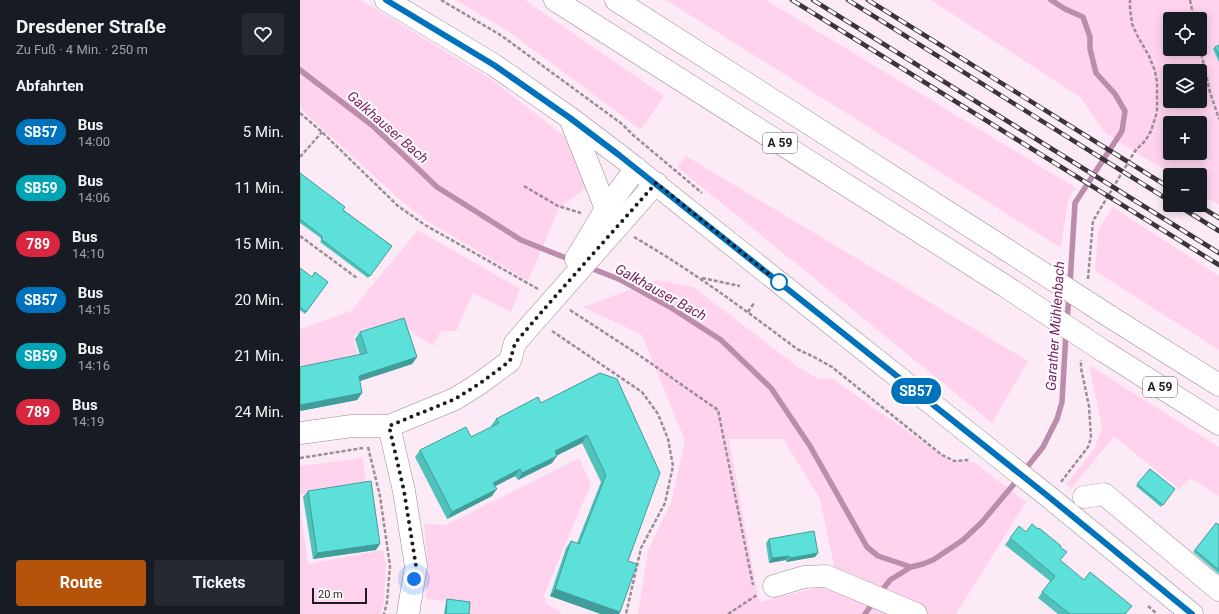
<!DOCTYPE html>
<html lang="de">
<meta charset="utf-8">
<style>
body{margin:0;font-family:Roboto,sans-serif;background:#242831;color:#f1f3f6;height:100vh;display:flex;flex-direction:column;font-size:15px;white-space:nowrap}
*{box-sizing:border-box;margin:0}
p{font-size:13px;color:#9ea1a6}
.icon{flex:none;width:22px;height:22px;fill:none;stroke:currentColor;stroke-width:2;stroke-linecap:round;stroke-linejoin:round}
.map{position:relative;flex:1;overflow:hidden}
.side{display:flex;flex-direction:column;background:#171b24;width:300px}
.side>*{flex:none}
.badge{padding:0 8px;border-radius:13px;font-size:14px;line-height:26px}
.fabs{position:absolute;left:863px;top:12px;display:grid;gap:8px}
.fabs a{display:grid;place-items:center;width:44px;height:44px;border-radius:4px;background:#171b24;box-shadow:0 2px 10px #0003;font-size:20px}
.scale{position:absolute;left:12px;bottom:10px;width:55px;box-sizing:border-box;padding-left:4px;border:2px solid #201a1e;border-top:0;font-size:11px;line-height:14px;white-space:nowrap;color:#201a1e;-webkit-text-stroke:3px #fff;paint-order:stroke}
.you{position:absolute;width:20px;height:20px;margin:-10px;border:3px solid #fff;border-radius:50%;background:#1a73e8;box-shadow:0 0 0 6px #1a73e833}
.map>.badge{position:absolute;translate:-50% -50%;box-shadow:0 0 0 2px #fff}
h2{padding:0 16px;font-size:15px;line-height:36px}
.round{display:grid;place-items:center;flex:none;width:42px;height:42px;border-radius:4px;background:#242831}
.head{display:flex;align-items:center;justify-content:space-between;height:68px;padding:0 16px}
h1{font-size:19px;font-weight:700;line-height:30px}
.cta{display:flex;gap:8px;margin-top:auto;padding:8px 16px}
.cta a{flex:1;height:46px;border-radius:4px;background:#b45309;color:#fff;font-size:16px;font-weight:700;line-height:46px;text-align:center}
.cta a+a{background:#242831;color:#f1f3f6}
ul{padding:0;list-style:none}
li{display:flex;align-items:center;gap:12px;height:56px;padding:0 16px}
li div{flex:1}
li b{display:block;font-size:15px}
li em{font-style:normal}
li .badge{min-width:44px;font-weight:700;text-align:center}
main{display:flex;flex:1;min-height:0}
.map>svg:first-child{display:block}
.green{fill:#ffd3ee;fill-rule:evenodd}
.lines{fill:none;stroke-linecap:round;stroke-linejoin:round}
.stream{stroke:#bb8cab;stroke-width:5.5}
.minor-casing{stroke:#998a93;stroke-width:23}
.major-casing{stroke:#998a93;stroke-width:23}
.highway-casing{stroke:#998a93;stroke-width:23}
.path{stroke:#9a8e96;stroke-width:2.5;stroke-dasharray:4 2;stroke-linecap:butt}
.minor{stroke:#fff;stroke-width:22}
.major{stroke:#fff;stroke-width:22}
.highway{stroke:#fff;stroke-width:22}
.rail-casing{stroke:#3b3439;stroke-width:4.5}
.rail{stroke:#fff;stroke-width:3;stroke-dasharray:9;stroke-linecap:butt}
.highway-bridge-casing{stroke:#998a93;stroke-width:23;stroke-linecap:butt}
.highway-bridge{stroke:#fff;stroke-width:22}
.wall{fill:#50c1bb}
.shaded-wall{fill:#419d99}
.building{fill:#5de0da;stroke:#419d99}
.line-casing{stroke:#fff;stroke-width:9}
.line{stroke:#0072bc;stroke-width:6}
.walk{stroke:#201a1e;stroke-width:4;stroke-dasharray:0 7.2}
.stop-dot{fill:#fff;stroke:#0072bc;stroke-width:2}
.labels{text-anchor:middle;stroke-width:4;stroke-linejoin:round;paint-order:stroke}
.shield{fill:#fff;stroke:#635f62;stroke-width:1}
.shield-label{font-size:12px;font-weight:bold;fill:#201a1e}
.water-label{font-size:14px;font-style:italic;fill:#761c5f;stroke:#fff}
</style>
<main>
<section class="side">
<div class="head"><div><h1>Dresdener Straße</h1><p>Zu Fuß · 4 Min. · 250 m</p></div><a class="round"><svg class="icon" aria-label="heart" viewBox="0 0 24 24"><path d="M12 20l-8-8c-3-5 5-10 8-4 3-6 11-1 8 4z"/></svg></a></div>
<h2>Abfahrten</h2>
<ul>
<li><span class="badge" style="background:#0072bc;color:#fff">SB57</span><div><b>Bus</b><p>14:00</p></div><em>5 Min.</em></li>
<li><span class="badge" style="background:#00a3b4;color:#fff">SB59</span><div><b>Bus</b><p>14:06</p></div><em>11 Min.</em></li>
<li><span class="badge" style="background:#d7263d;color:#fff">789</span><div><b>Bus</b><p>14:10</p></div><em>15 Min.</em></li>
<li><span class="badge" style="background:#0072bc;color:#fff">SB57</span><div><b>Bus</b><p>14:15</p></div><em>20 Min.</em></li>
<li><span class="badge" style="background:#00a3b4;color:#fff">SB59</span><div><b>Bus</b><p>14:16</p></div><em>21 Min.</em></li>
<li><span class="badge" style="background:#d7263d;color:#fff">789</span><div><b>Bus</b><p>14:19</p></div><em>24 Min.</em></li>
</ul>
<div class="cta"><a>Route</a><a>Tickets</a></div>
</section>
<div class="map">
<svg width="919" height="614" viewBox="0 0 919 614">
<rect width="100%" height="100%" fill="#fcebf6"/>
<g class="green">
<polygon points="0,0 61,0 191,79 272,142 290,185 259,208 228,281 127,221 100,200 0,108"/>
<polygon points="156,0 225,0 364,96 341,130 208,31"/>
<polygon points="366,0 466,0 776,188 768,200 761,248"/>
<path d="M631 0H919V205L900 193V175H872L805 133 781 98ZM870 19H900V49H870ZM870 71H900V101H870ZM870 123H900V153H870Z"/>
<polygon points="386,156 728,361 692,423 377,167"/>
<polygon points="813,207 919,276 919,350 795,271 798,230"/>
<polygon points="118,230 220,289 211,312 173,293 156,331 142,331 132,346 97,320 53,336 58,357 0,368 0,329 51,311"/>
<path d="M357 280 393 287 498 367 517 378 533 379 651 462H674L726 502 656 614H338L348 550 371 503 385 441 342 335 283 307ZM429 439H483L519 497 534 565 523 586 459 602Z"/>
<polygon points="789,365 919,447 919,496 891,478 879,489 814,436 772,488 766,484 794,449 802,428"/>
<polygon points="63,458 66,485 0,495 0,466"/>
<polygon points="279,458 291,484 244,595 246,603 261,612 260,614 168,614 169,604 126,599 127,556 124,524 146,525"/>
<polygon points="0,507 8,564 83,550 86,566 84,602 81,614 0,614"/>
</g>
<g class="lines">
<g class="stream">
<polyline points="751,0 765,9 783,17 790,37 790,49 796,73 815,94 825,111 822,131 775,203 770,284"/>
<polyline points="0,70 73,126 137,187 221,240 271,260"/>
<polyline points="288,267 321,280 370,307 421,340 471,388 510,446 567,547 578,556 611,567"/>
<polyline points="767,320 769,296"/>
<polyline points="724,471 743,447 757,419 762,402 766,332"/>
<polyline points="579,594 590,580 611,567 623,564 633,560 663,540 682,522 719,478"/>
<polyline points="565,614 574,601"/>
</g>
<g class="minor-casing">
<g id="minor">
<polyline points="276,259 306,209 336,168"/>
<polyline points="89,426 104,491 116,566 108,614"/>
<polyline points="0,433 52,426 89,426 155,399 179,384 210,361 215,343 356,183"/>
<polyline points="784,497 804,494 919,590"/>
<polyline points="474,586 504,577 526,576 616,614"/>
</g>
</g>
<g class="major-casing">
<g id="major">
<polyline points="86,0 194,65 270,118 319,155 749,497 892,614"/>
<polyline points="270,118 306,209"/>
</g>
</g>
<g class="highway-casing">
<g id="highway">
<polyline points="255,0 705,286"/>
<polyline points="316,0 707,250"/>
<polyline points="809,316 919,385"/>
<polyline points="802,350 919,424"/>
</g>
</g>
<g class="path">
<polyline points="141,0 202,36 322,124 333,135 402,193"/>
<polyline points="890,0 894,19"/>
<polyline points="900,48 910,92 919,119"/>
<polyline points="0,113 22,132 98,206 125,225 238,289"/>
<polyline points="0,157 22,132"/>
<polyline points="224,186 258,206 281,213"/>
<polyline points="0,236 57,278"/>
<path d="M334 237C391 270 444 309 497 349L514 357 532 367 642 455 654 461 669 460"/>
<polyline points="402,278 440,286"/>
<polyline points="788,279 793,221 835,151 845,141 851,131 857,112 857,82 855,71 849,56 838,37 832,24 830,8 830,0"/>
<polyline points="270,310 339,355 418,410 453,585"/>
<polyline points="448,312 454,303"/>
<polyline points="252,331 342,392 358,414 368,439 373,466 365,503 341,548 326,614"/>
<polyline points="68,447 80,496 90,566 87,602 84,614"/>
<polyline points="0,458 63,448"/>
<polyline points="761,482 788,447 791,438 789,406 781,368 781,360"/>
<polyline points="848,606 857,614"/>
<polyline points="428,614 457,595"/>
</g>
<use href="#minor" class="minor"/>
<use href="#major" class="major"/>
<use href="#highway" class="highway"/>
<g class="rail-casing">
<g id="rail">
<polyline points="492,0 919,265"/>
<polyline points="513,0 919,253"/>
<polyline points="548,0 870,201"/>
<polyline points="568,0 870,188"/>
<polyline points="877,205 919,231"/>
<polyline points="898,205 919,218"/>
</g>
</g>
<use href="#rail" class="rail"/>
<g class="highway-bridge-casing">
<g id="highway-bridge">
<polyline points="707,250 809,316"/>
<polyline points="705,286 802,350"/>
</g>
</g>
<use href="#highway-bridge" class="highway-bridge"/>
</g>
<g class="wall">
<polygon points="919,45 919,62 913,49 915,47"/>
<polygon points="0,173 43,210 92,246 68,278 20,242 22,239 0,223"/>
<polygon points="0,268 12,277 28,282 5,314 0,310"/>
<polygon points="60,332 117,357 112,364 60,381 62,393 57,400 0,411 0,367 60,355 55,339"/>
<polygon points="300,373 328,561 320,612 319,614 301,614 250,596 266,548 271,541 277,543 301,482 282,443 257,455 252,463 218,480 215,476 195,486 192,496 147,519 115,457 120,450 171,437 192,427 191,426 196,419 241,403"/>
<polygon points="850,469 875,489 861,507 836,486"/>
<polygon points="8,491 76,550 13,559 3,497"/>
<polygon points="916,523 919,525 919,574 893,552"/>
<polygon points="738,529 760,547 760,561 826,614 758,614 738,598 750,581 705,545 710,538 726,532"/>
<polygon points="469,539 518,553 515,557 486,562 486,560 469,563 466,543"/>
<polygon points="147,599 169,614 144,614 146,601"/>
</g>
<g class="shaded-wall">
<polygon points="117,357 112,364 54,383 59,376"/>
<polygon points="62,393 57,400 0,411 0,405"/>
<polygon points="287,435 282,443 250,459 255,451"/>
<polygon points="257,456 252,463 218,480 222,473"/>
<polygon points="220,469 215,476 188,490 193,483"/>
<polygon points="197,489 192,496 147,519 152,512"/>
<polygon points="80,544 76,550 13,559 17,553"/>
<polygon points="518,553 515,557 486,562 490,558"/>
<polygon points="489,556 486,560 469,563 472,558"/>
<polygon points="255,589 320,612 319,614 301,614 250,596"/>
</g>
<g class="building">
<polygon points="919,45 919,56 915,47"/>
<polygon points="0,173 45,207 43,210 92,246 70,276 21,239 23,237 0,219"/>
<polygon points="0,268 12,277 15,272 28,282 6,312 0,307"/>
<polygon points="104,318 117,357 59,376 62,393 0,405 0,367 67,353 60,332"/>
<polygon points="300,373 317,379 360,473 328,561 337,564 320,612 255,589 271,541 279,544 306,475 287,435 255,451 257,456 222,473 220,469 193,483 197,489 152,512 120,450 166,427 171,437 199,423 196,419 238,397 241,403"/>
<polygon points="850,469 875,489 863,505 837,484"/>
<polygon points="71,481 80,544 17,553 8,491"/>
<polygon points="916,523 919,525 919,570 895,550"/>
<polygon points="732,524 738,529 739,528 761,546 760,547 767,552 760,560 784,580 790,572 832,606 825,614 770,614 742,592 755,576 710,538 719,526 726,532"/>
<polygon points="514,531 518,553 490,558 489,556 472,558 469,539"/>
<polygon points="147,599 170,602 169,614 146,614"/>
</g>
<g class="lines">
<g class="line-casing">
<polyline id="line" points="86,0 194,65 270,118 319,155 749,497 892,614"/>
</g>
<use href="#line" class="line"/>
<polyline class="walk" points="114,579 116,566 104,491 89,426 155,399 179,384 210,361 215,343 252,300 356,183 481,284 479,282"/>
</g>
<circle class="stop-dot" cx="479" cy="282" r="8"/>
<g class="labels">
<g class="shield">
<rect x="463" y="133" width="34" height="20" rx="3"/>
<rect x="843" y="377" width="34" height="20" rx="3"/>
</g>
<g class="shield-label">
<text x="480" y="147">A 59</text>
<text x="860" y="391">A 59</text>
</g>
<g class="water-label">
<text transform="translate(88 127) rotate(41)" y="5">Galkhauser Bach</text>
<text transform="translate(361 292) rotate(29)" y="5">Galkhauser Bach</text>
<text transform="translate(755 326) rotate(-86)" y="5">Garather Mühlenbach</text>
</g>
</g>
</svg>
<div class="fabs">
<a><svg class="icon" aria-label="locate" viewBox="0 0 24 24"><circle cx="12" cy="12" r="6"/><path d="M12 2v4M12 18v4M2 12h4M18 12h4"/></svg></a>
<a><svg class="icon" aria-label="layers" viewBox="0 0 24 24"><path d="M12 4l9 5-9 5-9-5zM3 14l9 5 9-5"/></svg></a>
<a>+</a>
<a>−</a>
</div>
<div class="scale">20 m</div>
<div class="you" style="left:114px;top:579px"></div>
<b class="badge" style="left:616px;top:391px;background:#0072bc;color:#fff">SB57</b>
</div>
</main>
